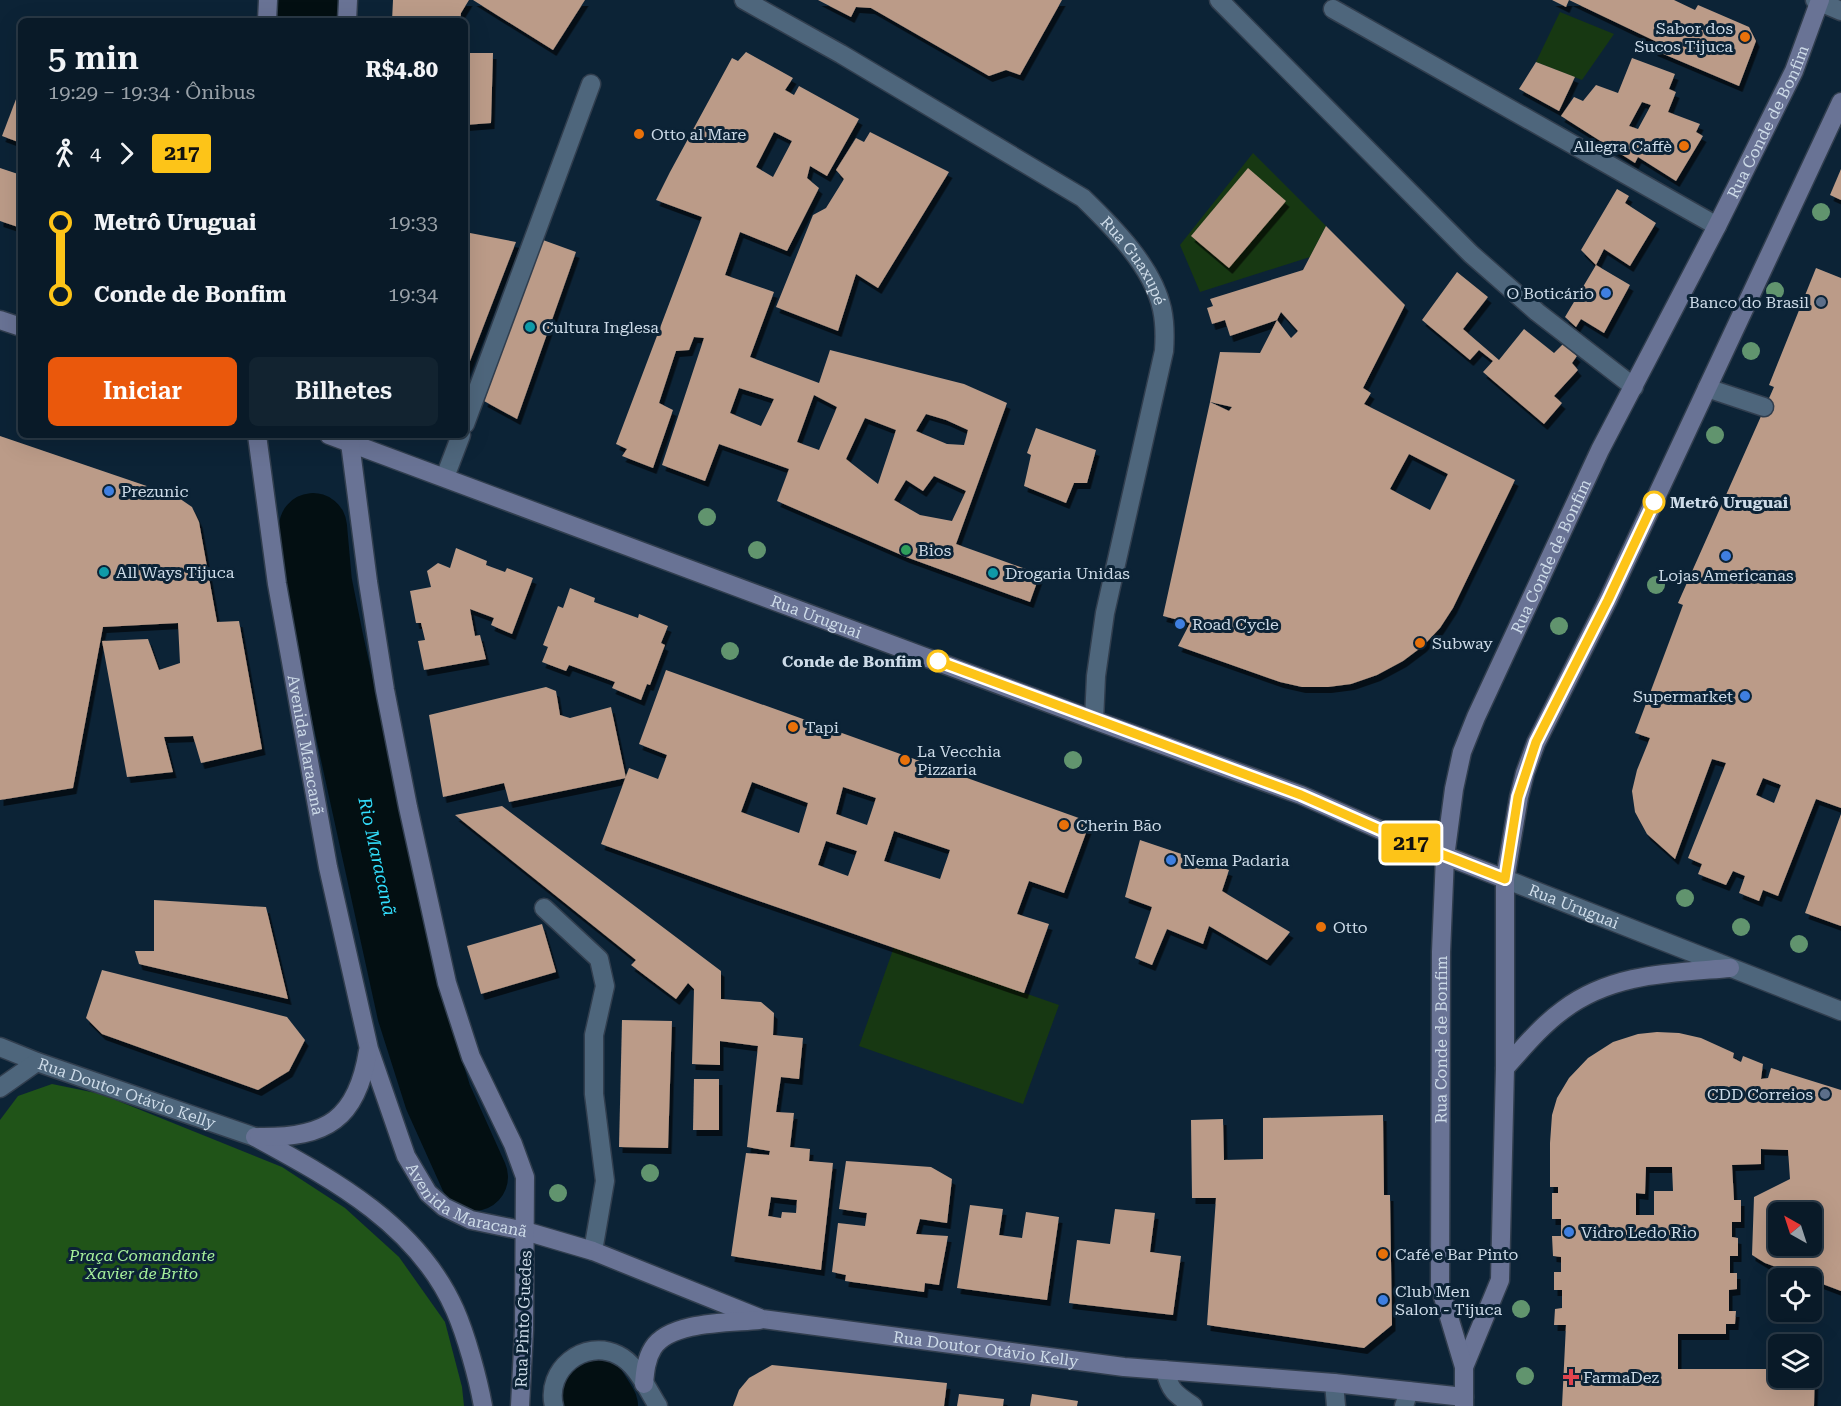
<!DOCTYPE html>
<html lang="pt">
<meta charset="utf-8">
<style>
body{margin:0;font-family:"Roboto Serif",serif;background:#122330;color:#f1f3f6;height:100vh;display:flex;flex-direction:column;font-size:22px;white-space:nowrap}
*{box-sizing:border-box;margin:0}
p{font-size:20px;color:#99a1a8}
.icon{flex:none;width:33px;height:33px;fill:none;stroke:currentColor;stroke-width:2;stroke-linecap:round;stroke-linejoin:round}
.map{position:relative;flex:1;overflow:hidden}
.drawer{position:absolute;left:18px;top:18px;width:450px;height:420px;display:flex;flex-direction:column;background:#091a28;border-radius:9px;box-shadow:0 6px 24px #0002,0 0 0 2px #293845}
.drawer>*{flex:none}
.badge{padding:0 12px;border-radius:4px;font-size:21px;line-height:39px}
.needle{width:39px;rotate:321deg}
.fabs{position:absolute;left:1768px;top:1202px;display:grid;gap:12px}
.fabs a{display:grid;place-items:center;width:54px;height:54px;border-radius:9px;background:#091a28;box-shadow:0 6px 24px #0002,0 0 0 2px #293845;font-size:30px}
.map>.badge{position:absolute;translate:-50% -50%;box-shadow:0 0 0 3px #fff}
.legs{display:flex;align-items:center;gap:9px;height:66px;padding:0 30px;font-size:20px}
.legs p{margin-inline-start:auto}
.overview{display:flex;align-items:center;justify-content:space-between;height:102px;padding:0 30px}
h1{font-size:33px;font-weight:600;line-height:45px}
.primary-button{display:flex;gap:12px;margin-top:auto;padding:12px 30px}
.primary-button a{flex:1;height:69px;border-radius:9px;background:#ea580c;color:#fff;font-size:24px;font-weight:600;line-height:69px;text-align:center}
.primary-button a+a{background:#122330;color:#f1f3f6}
ul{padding:0 30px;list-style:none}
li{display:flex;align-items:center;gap:21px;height:72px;font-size:22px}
li i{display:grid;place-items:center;width:9px;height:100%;margin:0 8px;background:currentColor}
li i::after{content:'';width:15px;height:15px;margin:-8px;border:4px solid;border-radius:50%;background:#091a28}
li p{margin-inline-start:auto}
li:first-child i{background:linear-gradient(#0000 50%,currentColor 0)}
li:last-child i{background:linear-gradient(currentColor 50%,#0000 0)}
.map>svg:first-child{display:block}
.green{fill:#173812}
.forest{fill:#205418}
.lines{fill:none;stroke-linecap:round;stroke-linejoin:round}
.river{stroke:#030f12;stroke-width:68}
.building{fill:#bb9b88;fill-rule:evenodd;filter:url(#shadow)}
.lane-casing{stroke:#313e4e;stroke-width:21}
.street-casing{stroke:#313e4e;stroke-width:21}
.secondary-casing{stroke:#313e4e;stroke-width:21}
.lane{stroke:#4e667c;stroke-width:18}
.street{stroke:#4e667c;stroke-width:18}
.secondary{stroke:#697395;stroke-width:18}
.tree{fill:#61946e}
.line-1-casing{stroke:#fff;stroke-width:14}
.line-1{stroke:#fdc418;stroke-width:9}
.food-dot{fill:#e8710a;stroke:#0c2336;stroke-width:2}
.shop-dot{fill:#3f7fe0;stroke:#0c2336;stroke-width:2}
.service-dot{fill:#5c6f8a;stroke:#0c2336;stroke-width:2}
.culture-dot{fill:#0f9aa8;stroke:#0c2336;stroke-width:2}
.stop-1-dot{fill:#fff;stroke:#fdc418;stroke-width:3}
.leisure-dot{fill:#2e9e5b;stroke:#0c2336;stroke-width:2}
.health-dot{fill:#e0444e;stroke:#0c2336;stroke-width:2}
.labels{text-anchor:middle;stroke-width:6;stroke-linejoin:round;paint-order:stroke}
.poi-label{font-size:16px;fill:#cddbe8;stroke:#0c2336;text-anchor:start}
.street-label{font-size:16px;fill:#cddbe8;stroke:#0c2336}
.stop-label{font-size:16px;font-weight:bold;fill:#cddbe8;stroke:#0c2336;text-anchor:start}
.park-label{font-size:16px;font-style:italic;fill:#a6f09b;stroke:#0c2336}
.water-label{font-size:18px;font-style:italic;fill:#32ddfb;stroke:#0c2336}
</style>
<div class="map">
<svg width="1841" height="1406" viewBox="0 0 1841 1406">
<defs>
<filter id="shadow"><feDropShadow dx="3.5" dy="6" stdDeviation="0" flood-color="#0009"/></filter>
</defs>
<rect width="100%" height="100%" fill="#0c2336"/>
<g class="green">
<polygon points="1560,12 1614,34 1582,80 1536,62"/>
<polygon points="1253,153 1326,226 1310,257 1200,292 1180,245"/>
<polygon points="894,947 1059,1005 1023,1104 859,1046"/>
</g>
<polygon class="forest" points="52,1084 101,1094 282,1167 345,1208 399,1257 445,1322 462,1387 464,1406 0,1406 0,1120 18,1096"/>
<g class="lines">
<g class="river">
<polyline points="306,21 307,0"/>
<path id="s1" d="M313 527 318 583 329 638 411 1012 438 1097 474 1177"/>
<polyline points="589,1382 604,1406"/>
</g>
</g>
<g class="building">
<polygon points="393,0 469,0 461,13 460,21 392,21"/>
<polygon points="473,0 585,0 553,50"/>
<polygon points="818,0 1062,0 1020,75 1006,70 989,76 871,8 856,7 851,17"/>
<polygon points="1552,0 1674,0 1695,10 1698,5 1749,27 1756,41 1739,86 1654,50 1657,42 1569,0 1566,7"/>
<path d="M746 52 793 78 785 90 794 95 799 86 859 119 827 176 810 166 807 178 819 188 787 251 740 232 725 275 774 292 750 357 819 383 830 350 964 384 1007 403 956 544 1040 574 1030 602 906 557 777 501 789 469 719 444 705 481 662 465 704 338 694 337 689 350 676 351 659 403 673 410 653 468 622 456 627 449 616 444 702 217 656 200 670 172 732 58 738 61ZM774 132 792 141 773 177 756 167ZM739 388 774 399 761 426 730 413ZM814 395 837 407 819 450 797 442ZM926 414 946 420 968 430 964 445 947 444 916 431ZM865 418 896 430 878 484 846 459ZM934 476 966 491 952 521 920 515 894 500 906 480 923 491Z"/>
<polygon points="465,53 493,53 491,123 465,125"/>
<path d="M1632 58 1675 74 1669 89 1676 92 1668 112 1700 124 1696 132 1703 136 1676 181 1638 157 1635 163 1561 116 1574 97 1583 101 1596 85 1618 93ZM1642 102 1651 105 1638 129 1629 126Z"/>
<polygon points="1536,62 1575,77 1559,111 1519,89"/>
<polygon points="21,86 21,143 2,136"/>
<polygon points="870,132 949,172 878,288 856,274 838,331 776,307 813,215 826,208 844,179 836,170 856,138 864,142"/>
<polygon points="21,167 21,228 0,221 0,168 18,174"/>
<polygon points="1248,168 1286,201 1229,268 1191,236"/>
<polygon points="1841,169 1841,200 1830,195"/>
<polygon points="1617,189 1629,196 1625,203 1656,223 1630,266 1604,249 1596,265 1581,250"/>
<path d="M1326 226 1405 305 1363 388 1371 393 1364 404 1515 480 1453 608 1440 628 1423 646 1403 661 1377 675 1351 684 1328 687H1302L1280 682 1178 646 1190 623 1163 616 1210 402 1229 411 1232 407 1210 402 1220 352 1260 353 1277 320 1291 338 1298 331 1281 312 1277 320 1230 336 1225 320 1212 324 1207 308 1213 306 1210 299 1303 270ZM1409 454 1448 474 1430 510 1390 489Z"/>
<polygon points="465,232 516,242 465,374"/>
<polygon points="543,240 576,252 517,419 484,401"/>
<polygon points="1596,265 1630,285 1604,333 1581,319 1576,327 1565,317"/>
<path d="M1816 268 1841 278V808L1816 799 1778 896 1763 890 1759 901 1739 893 1745 876 1733 871 1726 885 1698 874 1702 864 1688 858 1726 763 1712 759 1675 859 1647 834 1635 812 1632 791 1637 770 1650 738 1635 733 1683 605 1678 603 1774 387 1769 385ZM1763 778 1781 785 1774 803 1756 795Z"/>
<polygon points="1457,272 1488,297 1463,329 1499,360 1524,329 1554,353 1563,344 1577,356 1572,363 1578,370 1554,396 1562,403 1544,424 1483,372 1493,361 1479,350 1470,360 1422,320"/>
<polygon points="1036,428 1096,450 1087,483 1074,483 1066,503 1024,486 1031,455 1027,453"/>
<polygon points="0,436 176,496 192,507 199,522 217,622 239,621 262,749 201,763 193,736 164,737 173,772 127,777 102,641 148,639 159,670 180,663 178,623 103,627 73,788 0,800"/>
<polygon points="456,548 487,561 486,565 505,572 507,568 533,578 512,634 491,625 494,618 470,609 475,636 480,635 486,659 424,670 418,641 425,640 421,623 416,623 410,591 431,587 427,571 438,563 450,568"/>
<polygon points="570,588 595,598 594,602 638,618 639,614 668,626 661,643 665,645 650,685 647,684 641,700 612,688 615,682 569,665 566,671 542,662 548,647 543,645 558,606 563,608"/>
<path d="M666 670 1090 822 1064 893 1029 881 1017 914 1049 924 1024 993 742 895 601 844 629 768 658 779 667 755 639 744ZM752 782 808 803 799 833 741 812ZM843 787 876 798 867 825 836 814ZM894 831 950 850 940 879 884 861ZM826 841 857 851 848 876 818 865Z"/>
<polygon points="546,687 556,691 560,715 570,718 611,707 626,778 509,802 504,783 443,797 429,715"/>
<path d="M502 806 721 971V999L761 1002 774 1013 773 1035 803 1038 799 1079 781 1077 776 1112 794 1113 790 1147 810 1149 809 1161 833 1163 821 1270 731 1256 746 1153 769 1155 770 1151 747 1147 758 1046 720 1041V1065L692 1064 694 989 688 983 676 999 631 965 636 960 455 815ZM771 1197 797 1200 796 1213 782 1212 781 1218 768 1216Z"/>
<polygon points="1841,814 1841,926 1805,913"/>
<polygon points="1140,840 1229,870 1222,891 1290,932 1267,960 1209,926 1203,944 1167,929 1152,965 1135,958 1152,907 1125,897"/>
<polygon points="154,900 266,907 288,999 139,964 135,951 154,951"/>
<polygon points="542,924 556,972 481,994 467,946"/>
<polygon points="102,970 287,1017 305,1040 289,1071 258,1090 102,1034 86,1018"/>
<polygon points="622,1020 672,1021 668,1148 619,1147"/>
<path d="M1657 1032 1679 1033 1701 1038 1734 1053 1733 1058 1741 1062 1743 1056 1763 1064 1761 1079 1768 1078 1771 1068 1841 1090V1291L1812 1280V1278H1806L1765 1263 1752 1255 1754 1197 1790 1179 1788 1150 1761 1149V1164L1732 1165 1734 1200H1741V1222H1732V1237L1738 1238V1256H1730V1273H1737V1289L1729 1290V1311H1736L1735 1324H1726V1334H1678V1369H1779V1377H1812V1369H1815L1814 1406H1562L1566 1325H1554L1555 1309 1562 1308V1290H1554V1272H1561V1257L1553 1256 1552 1236H1561V1219H1552V1193H1558V1187H1550V1143L1552 1115 1557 1098 1569 1078 1588 1058 1613 1042 1638 1034ZM1646 1167H1672L1673 1191H1654V1215H1636V1193L1645 1194ZM1779 1212H1812V1245H1779Z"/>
<polygon points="694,1079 719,1079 719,1130 693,1130"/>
<polygon points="1383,1115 1384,1195 1390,1195 1392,1325 1364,1348 1207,1325 1216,1198 1192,1198 1191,1120 1223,1119 1224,1160 1263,1159 1263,1118"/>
<polygon points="846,1161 931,1167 952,1179 947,1223 920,1219 916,1234 948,1236 939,1285 925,1283 924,1292 845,1281 846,1275 832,1272 838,1223 865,1226 867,1213 839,1209"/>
<polygon points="970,1205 1003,1209 999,1235 1022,1238 1026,1212 1059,1217 1047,1300 957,1288"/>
<polygon points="1115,1209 1155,1213 1150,1252 1181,1256 1173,1315 1069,1303 1077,1240 1110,1244"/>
<polygon points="772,1365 947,1383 944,1406 733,1406 739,1390 749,1378"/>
<polygon points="959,1394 1004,1399 1003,1406 957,1406"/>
<polygon points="1032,1394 1078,1401 1077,1406 1030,1406"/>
</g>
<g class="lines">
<g class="lane-casing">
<g id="lane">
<polyline points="1333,9 1717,226"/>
<polyline points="1707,388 1764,407"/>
<polyline points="465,424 591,84"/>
<polyline points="445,477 461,435"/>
<polyline points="544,908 599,959 605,986 594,1035 594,1094 605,1181 593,1251"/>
<path d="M1165 1370C1170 1391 1175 1394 1193 1406"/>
<polyline points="1334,1383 1336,1406"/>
<polyline points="1404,1406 1409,1391"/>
</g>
</g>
<g class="street-casing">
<g id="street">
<path id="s2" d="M744 0 841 54 1083 198C1113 227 1153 267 1162 309 1165 323 1165 337 1164 351L1105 613 1096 676 1094 720"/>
<polyline points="1219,0 1471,254 1537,312 1634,387"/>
<polyline points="1815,0 1841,11"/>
<path id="s3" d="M1505 879 1841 1011"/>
<path id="s4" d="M0 1047 37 1062 255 1137"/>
<polyline points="0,1088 37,1062"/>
<path d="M554 1406C545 1370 584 1338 618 1355 637 1364 647 1389 658 1406"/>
</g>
</g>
<g class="secondary-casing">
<g id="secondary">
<polyline points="267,21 268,0"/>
<polyline points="347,21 348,0"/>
<polyline points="0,320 21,327"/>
<path id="s5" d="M257 435 277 584 328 867 369 1049 406 1156 428 1193 444 1207 471 1220 525 1231 593 1251 762 1319 1124 1367 1334 1383 1464 1397"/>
<path id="s6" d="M329 435 1094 720 1301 795 1392 835 1505 879"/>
<polyline points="349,435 368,582 385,690 408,807 447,983 471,1057 513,1144 525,1177 524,1330 520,1406"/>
<path d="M1505 1068C1523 1048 1541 1026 1563 1010 1612 973 1671 973 1730 968"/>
<path d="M255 1137C332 1179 417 1224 455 1310 466 1335 478 1378 483 1406"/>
<path d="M259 1137C327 1138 357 1119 368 1051"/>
<polyline points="1464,1367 1500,1280 1505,1068 1505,879 1519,797 1525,773 1536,743 1608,600 1841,102"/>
<path d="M644 1384C645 1372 646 1359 653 1348 670 1321 730 1323 759 1320"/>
<path id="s7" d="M1464 1406V1367L1440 1287 1441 952 1445 857 1454 789 1462 752 1476 717 1600 450 1717 226 1794 71 1820 0"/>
</g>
</g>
<use href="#lane" class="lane"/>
<use href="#street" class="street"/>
<use href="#secondary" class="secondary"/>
</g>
<g class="tree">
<circle cx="1821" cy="212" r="9"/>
<circle cx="1775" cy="291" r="9"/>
<circle cx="1751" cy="351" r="9"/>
<circle cx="1715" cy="435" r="9"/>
<circle cx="707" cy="517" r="9"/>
<circle cx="757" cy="550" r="9"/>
<circle cx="1656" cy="585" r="9"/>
<circle cx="1559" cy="626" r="9"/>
<circle cx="730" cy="651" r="9"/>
<circle cx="1073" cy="760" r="9"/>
<circle cx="1685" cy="898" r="9"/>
<circle cx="1741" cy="927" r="9"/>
<circle cx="1799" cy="944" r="9"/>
<circle cx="650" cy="1173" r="9"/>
<circle cx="558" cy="1193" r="9"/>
<circle cx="1521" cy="1309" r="9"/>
<circle cx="1525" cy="1376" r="9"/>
</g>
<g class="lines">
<g class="line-1-casing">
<polyline id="line-1" points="938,661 1301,795 1392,835 1505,879 1518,797 1536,742 1608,600 1654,502"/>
</g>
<use href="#line-1" class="line-1"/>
</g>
<g class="food-dot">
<circle cx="1745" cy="37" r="6"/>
<circle cx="639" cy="134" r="6"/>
<circle cx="1684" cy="146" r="6"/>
<circle cx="1420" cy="643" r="6"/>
<circle cx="793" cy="727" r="6"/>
<circle cx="905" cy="760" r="6"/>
<circle cx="1064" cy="825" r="6"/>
<circle cx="1321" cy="927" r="6"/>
<circle cx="1383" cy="1254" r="6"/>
</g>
<g class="shop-dot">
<circle cx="1606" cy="293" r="6"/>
<circle cx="109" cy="491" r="6"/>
<circle cx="1726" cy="556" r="6"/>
<circle cx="1180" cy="624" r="6"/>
<circle cx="1745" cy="696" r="6"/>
<circle cx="1171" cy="860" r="6"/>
<circle cx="1569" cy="1232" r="6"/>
<circle cx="1383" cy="1300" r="6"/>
</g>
<g class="service-dot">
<circle cx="1821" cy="302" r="6"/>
<circle cx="1825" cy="1094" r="6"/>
</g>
<g class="culture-dot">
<circle cx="530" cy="327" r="6"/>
<circle cx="104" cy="572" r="6"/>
<circle cx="993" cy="573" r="6"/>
</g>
<g class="stop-1-dot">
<circle cx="1654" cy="502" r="10"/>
<circle cx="938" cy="661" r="10"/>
</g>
<circle class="leisure-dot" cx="906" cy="550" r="6"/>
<path class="health-dot" d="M1568 1368h6v6h6v6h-6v6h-6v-6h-6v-6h6z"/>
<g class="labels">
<g class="poi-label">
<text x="1733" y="34" text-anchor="end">Sabor dos<tspan x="1733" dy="18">Sucos Tijuca</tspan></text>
<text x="651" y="140">Otto al Mare</text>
<text x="1672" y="152" text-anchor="end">Allegra Caffè</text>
<text x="1594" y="299" text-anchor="end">O Boticário</text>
<text x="1809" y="308" text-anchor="end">Banco do Brasil</text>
<text x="542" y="333">Cultura Inglesa</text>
<text x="121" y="497">Prezunic</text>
<text x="918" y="556">Bios</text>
<text x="116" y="578">All Ways Tijuca</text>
<text x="1005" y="579">Drogaria Unidas</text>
<text x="1726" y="581" text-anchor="middle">Lojas Americanas</text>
<text x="1192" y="630">Road Cycle</text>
<text x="1432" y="649">Subway</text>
<text x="1733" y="702" text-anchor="end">Supermarket</text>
<text x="805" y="733">Tapi</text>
<text x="917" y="757">La Vecchia<tspan x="917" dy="18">Pizzaria</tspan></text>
<text x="1076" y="831">Cherin Bão</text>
<text x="1183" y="866">Nema Padaria</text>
<text x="1333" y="933">Otto</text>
<text x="1813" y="1100" text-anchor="end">CDD Correios</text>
<text x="1581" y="1238">Vidro Ledo Rio</text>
<text x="1395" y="1260">Café e Bar Pinto</text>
<text x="1395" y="1297">Club Men<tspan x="1395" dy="18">Salon - Tijuca</tspan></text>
<text x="1583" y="1383">FarmaDez</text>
</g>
<g class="street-label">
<text dy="6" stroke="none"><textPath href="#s7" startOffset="1360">Rua Conde de Bonfim</textPath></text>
<text dy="6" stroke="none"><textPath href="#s2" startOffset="474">Rua Guaxupé</textPath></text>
<text dy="6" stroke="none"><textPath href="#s7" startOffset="874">Rua Conde de Bonfim</textPath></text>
<text dy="6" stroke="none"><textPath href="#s6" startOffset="520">Rua Uruguai</textPath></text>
<text dy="6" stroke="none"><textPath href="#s5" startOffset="314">Avenida Maracanã</textPath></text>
<text dy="6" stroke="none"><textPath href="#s3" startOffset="74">Rua Uruguai</textPath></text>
<text dy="6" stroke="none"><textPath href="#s7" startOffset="370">Rua Conde de Bonfim</textPath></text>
<text dy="6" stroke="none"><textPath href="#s4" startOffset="135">Rua Doutor Otávio Kelly</textPath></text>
<text dy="6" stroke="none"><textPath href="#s5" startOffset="818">Avenida Maracanã</textPath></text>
<text transform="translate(523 1319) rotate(-88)" y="6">Rua Pinto Guedes</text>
<text dy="6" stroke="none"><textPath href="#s5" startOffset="1366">Rua Doutor Otávio Kelly</textPath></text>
</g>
<g class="stop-label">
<text x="1670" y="508">Metrô Uruguai</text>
<text x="922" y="667" text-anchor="end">Conde de Bonfim</text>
</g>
<g class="park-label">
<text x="142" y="1261">Praça Comandante<tspan x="142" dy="18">Xavier de Brito</tspan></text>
</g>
<g class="water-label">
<text dy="6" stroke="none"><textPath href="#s1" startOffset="336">Rio Maracanã</textPath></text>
</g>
</g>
</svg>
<div class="fabs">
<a><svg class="needle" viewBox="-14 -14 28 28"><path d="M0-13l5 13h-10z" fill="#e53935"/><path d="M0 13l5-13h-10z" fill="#99a1a8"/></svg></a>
<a><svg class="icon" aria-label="locate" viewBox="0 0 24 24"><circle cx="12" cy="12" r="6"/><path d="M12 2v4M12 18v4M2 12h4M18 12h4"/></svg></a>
<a><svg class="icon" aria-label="layers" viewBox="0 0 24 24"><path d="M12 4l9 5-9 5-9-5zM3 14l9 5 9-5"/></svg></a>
</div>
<b class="badge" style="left:1411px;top:843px;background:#fdc418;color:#111">217</b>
<section class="drawer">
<div class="overview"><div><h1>5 min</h1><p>19:29 – 19:34 · Ônibus</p></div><b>R$4.80</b></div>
<div class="legs"><svg class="icon" aria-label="walk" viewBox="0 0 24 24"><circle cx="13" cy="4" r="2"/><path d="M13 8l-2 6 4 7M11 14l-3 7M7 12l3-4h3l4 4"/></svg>4<svg class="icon" aria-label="forward" viewBox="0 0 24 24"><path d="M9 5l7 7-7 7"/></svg><b class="badge" style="background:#fdc418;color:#111">217</b></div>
<ul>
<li><i style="color:#fdc418"></i><b>Metrô Uruguai</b><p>19:33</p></li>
<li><i style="color:#fdc418"></i><b>Conde de Bonfim</b><p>19:34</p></li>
</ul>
<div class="primary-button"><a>Iniciar</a><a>Bilhetes</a></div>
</section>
</div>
